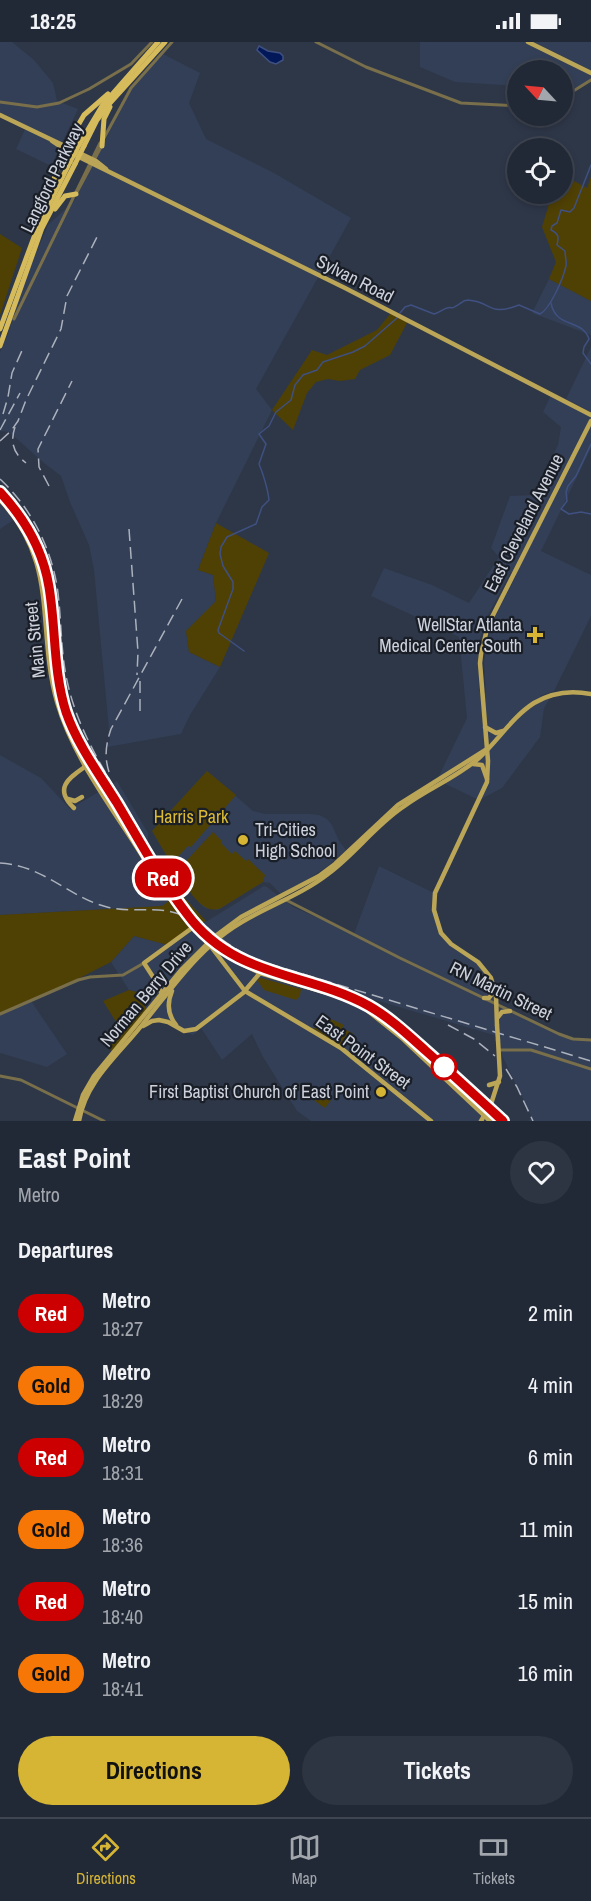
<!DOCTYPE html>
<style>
body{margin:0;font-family:"Archivo Narrow",sans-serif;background:#2e3542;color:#f1f3f6;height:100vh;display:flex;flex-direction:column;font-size:22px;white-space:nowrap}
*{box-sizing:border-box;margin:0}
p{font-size:20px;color:#a2a6ad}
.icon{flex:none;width:33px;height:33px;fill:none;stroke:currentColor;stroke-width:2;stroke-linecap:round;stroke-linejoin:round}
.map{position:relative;height:1079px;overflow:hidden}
.drawer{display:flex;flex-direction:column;background:#222936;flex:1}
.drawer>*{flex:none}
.badge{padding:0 12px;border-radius:20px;font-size:21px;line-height:39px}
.needle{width:39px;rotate:296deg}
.tools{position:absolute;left:507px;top:18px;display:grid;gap:12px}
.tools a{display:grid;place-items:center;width:66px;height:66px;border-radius:50%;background:#222936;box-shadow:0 3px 9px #0003,0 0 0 2px #3f4551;font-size:30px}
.map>.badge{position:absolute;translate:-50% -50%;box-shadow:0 0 0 3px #fff}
h2{padding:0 18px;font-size:22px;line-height:54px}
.round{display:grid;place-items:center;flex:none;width:63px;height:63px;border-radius:32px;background:#2e3542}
.head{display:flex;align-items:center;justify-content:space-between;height:102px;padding:0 18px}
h1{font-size:28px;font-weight:800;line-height:45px}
.button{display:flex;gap:12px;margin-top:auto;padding:12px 18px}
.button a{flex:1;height:69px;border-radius:36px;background:#d6b534;color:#111;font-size:24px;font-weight:800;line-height:69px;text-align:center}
.button a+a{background:#2e3542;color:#f1f3f6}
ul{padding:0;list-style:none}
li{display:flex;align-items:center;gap:18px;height:72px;padding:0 18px}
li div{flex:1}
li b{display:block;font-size:22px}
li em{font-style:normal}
li .badge{min-width:66px;font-weight:700;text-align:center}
.status{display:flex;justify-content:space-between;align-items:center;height:42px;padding:0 30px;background:#222936;direction:ltr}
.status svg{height:16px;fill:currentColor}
.tabs{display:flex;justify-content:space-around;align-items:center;height:84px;border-top:2px solid #3f4551;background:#222936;font-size:16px;color:#a2a6ad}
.tabs a{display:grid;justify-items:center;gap:3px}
.tabs .selected{color:#d6b534}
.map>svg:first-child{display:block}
.built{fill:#333f56;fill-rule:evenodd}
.green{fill:#4f4004}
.water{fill:#021859;stroke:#3f5081;stroke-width:1.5}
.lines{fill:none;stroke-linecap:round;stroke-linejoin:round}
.stream{stroke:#3f5081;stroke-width:1.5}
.minor{stroke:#796f4b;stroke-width:3}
.major{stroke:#bba557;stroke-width:4.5}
.highway{stroke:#d5bb5b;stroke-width:5}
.rail{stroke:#abb1bd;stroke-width:1.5;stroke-dasharray:12 6;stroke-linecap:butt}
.major-bridge{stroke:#bba557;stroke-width:4.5}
.highway-bridge{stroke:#d5bb5b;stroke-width:5}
.line-casing{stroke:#fff;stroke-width:14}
.line{stroke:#c00;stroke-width:9}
.poi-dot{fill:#d6b534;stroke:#1a1e26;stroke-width:2}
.stop-dot{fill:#fff;stroke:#c00;stroke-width:3}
.labels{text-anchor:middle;stroke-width:4.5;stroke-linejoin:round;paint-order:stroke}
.street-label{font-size:18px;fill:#cdd2dd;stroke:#1a1e26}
.poi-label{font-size:18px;fill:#cdd2dd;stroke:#1a1e26;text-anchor:end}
.park-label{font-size:18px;fill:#db3;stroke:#1a1e26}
</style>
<div class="status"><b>18:25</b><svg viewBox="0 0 49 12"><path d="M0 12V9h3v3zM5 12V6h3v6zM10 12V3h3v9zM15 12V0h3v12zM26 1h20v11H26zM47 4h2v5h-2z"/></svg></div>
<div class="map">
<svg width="591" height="1079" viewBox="0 0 591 1079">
<rect width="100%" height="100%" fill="#2e3748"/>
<g class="built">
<polygon points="0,0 12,0 34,18 53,41 57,59 78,67 51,124 16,107 26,85 0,73"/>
<polygon points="420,0 591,0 591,39 570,48 563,48 562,28 518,28 517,44 455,40 420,25"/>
<polygon points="163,12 200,31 189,61 206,97 274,131 351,176 256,347 272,368 216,481 198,528 213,533 216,560 186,589 189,610 220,625 190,673 181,692 107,705 110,698 94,528 89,503 70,460 61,434 44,421 9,390 0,389 0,310 8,292 23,242 48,183 75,158 133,43"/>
<polygon points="549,237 591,259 591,293 532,271"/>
<polygon points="591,305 591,370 566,357"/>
<path d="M551 353 591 375V406L541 509 591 533V574L554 649 540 654 549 658 544 666 540 695 502 746 479 758 437 738 467 676 459 595 371 554 384 526 432 543 469 561 499 515 491 506 510 454 533 453 558 403 561 385 543 370ZM511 530 516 534 495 575 488 596 484 620 486 651 479 649 478 602 488 573Z"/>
<polygon points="0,461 15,477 0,487"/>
<polygon points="0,713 41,736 70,767 117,739 148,791 148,802 180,851 162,864 0,873"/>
<polygon points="207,729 253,769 265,772 310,772 319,773 327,777 332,783 339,799 346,808 328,824 307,838 281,852 270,841 263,840 218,868 205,866 201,863 177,829 173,821 168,816 152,789"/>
<polygon points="379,824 434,851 436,878 445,895 472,916 494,943 496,963 533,981 574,996 591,997 591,1079 529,1079 531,1074 499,1007 497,994 372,957 370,968 492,1079 311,1079 297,1069 263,1015 252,992 222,1018 201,986 193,993 150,973 137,950 129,948 111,920 134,894 168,903 264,844 267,845 293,865 354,892"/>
<polygon points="31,959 67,1012 47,1025 0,1011 0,972"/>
</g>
<g class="green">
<polygon points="563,133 587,146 591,135 591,259 549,237 556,220 542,185 552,152 562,152"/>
<polygon points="0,192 22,206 0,273"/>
<polygon points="391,271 408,279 390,313 360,328 355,337 340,339 328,337 316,340 307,351 293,388 272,368 312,308 327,313 377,288"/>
<polygon points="216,481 269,511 220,625 189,610 186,589 216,559 213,533 198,528"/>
<polygon points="207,729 236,753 191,805 188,804 173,820 168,816 152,789"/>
<path d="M213 790 222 799 221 801 232 812 235 809 246 819 248 817 265 833 263 840 221 866C201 875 186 843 177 829Z"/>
<polygon points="180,851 206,879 168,903 134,894 111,920 66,943 0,972 0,873 162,864"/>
<polygon points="261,936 301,947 300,954 296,958 264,948 257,938"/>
<polygon points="129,948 137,950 150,973 114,1013 102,995 118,983 103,959"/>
<polygon points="322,973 344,983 342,986 354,992 343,1005 314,987"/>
<polygon points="315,1048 331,1058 325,1066 315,1059 311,1052"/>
</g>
<polygon class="water" points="259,4 268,9 280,11 283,14 283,18 276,22 270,20 257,8"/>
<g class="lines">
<g class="stream">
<path d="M551 261C556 287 582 276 589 297L584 305 583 311 591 322"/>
<path d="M400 271 405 265 411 263 434 272C439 271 443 267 447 266 452 264 451 268 456 264 461 262 462 258 468 258 493 260 488 275 519 263L540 272C550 267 563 237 566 224 567 220 565 214 565 209L557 203C559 195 559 192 551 188L552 184 557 181 561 168 570 170 574 166 591 123"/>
<polyline points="591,402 576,434 568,444 566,450 567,459 561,467 569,472 581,470 591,472"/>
<path d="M244 609 219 591 218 588 233 547V540L223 524 220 512 221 505 227 495 256 482 262 465 269 458C268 448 263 431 259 422L266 402 259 392 269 384 276 370 291 358 295 343 303 333 317 328 323 320 353 310 365 304 397 276"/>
</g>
<g class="minor">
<polyline points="316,0 366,25 461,61 518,64"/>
<polyline points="562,56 591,38"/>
<polyline points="0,60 37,65 59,61 89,47 131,22 152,0"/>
<polyline points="104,96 131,46 172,0"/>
<polyline points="76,152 101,105"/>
<polyline points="14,277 100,101"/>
<polyline points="286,858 400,916 559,992 573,997 591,998"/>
<polyline points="0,972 78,938 90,935 123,933 144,921"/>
<polyline points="499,1008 531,1008 591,1027"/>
<polyline points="0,1034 21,1038 104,1079"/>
</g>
<g class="major">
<polyline points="528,0 591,31"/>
<polyline points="0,73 96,119 106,127"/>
<polyline points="52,99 67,109"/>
<polyline points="77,114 345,246 591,373"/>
<path d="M0 458C60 521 36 586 57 660 72 712 107 759 136 804 157 837 177 871 206 899"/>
<polyline points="485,685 496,691 503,689"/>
<polyline points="473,722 482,723 487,737"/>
<polyline points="68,757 75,759 82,755"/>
<path d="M74 766C53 746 69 736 86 724"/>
<polyline points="210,903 234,918 260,931 338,954 363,965 403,997 490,1079"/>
<polyline points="212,906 245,949 341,1006 431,1079"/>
<path d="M172 949C167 961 167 972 176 983"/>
<polyline points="162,952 155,938 144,921 192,886"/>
<polyline points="484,956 489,956 495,948"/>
<polyline points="498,975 502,970 510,969"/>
<polyline points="497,983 496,954 491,936 478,920 451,902 441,891 434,868 435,851 487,740 488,719 480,621 481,612 488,583 591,379"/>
<polyline points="143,984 152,979 159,978 168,980 184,989 196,987 243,951 260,931"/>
<polyline points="489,1043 499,1040"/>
<polyline points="491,1062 500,1034 498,998"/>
<polyline points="75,1079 83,1053 94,1034 182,927 214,895 241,875 319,834 335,822 398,763 487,707"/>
<path d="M79 1079C86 1037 122 1010 146 978 167 952 187 924 212 902 246 870 292 860 328 832 355 812 375 784 403 765 427 747 456 736 479 716 498 699 512 675 534 661 552 650 571 648 591 652"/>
<polyline points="481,1079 488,1067"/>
</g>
<g class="highway">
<polyline points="80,101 102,64 158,0"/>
<polyline points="84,104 97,78 110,61 165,0"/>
<polyline points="102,104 104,77 110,65"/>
<polyline points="67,109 66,104 84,73 108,52"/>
<polyline points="48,157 61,114 64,108 68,106"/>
<polyline points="55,167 65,154 76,152"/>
<polyline points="0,287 37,187 70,120"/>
<polyline points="0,304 42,186 75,122"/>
</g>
<g class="rail">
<polyline points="3,372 8,355 12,331 24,304"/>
<path d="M15 385C10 400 13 411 26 421"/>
<polyline points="0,388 20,351"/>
<polyline points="0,399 11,389 18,379 26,358 61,287 67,254 98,193"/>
<path d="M0 437C30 465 50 503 57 544 62 577 60 610 68 643 80 695 110 737 136 782 155 814 173 850 199 877 217 896 239 911 263 920L591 1019"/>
<polyline points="49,444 39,425 38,407 72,339"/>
<polyline points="0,450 18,470"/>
<polyline points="129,487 138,610 137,633"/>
<polyline points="140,639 140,674"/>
<path d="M109 730C104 714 106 702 111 687L182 557"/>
<path d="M0 821C43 823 70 856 107 865 141 873 164 859 197 881"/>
<polyline points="343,952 379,971 408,993"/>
<polyline points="448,983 474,997 495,1014"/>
<polyline points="506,1027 517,1045 533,1079"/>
<polyline points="458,1033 509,1079"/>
</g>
<g class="major-bridge">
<polyline points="206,899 210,903"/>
<polyline points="497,983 498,998"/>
<polyline points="488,1067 491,1062"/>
</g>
<g class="highway-bridge">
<polyline points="70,120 80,101"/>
<polyline points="75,122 84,104"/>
</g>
</g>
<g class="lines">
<g class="line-casing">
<path id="line" d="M0 450C25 477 43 508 49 545 56 587 53 629 66 670 77 702 99 732 117 761 139 798 160 837 187 872 235 937 305 929 369 964 390 976 408 993 426 1009 452 1032 478 1056 503 1079"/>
</g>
<use href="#line" class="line"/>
</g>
<g class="poi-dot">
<path d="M532 584h6v6h6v6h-6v6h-6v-6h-6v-6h6z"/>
<circle cx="243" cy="798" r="6"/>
<circle cx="381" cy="1050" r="6"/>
</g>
<circle class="stop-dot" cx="444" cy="1025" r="12"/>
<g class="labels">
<g class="street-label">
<text transform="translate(52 136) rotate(-64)" y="6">Langford Parkway</text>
<text transform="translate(355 237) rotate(27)" y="6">Sylvan Road</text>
<text transform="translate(524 481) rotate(-63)" y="6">East Cleveland Avenue</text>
<text transform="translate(35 598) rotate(-96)" y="6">Main Street</text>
<text transform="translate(501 949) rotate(26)" y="6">RN Martin Street</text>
<text transform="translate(146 952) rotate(-50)" y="6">Norman Berry Drive</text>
<text transform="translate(363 1010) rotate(36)" y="6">East Point Street</text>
</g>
<g class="poi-label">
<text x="522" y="589">WellStar Atlanta<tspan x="522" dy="21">Medical Center South</tspan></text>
<text x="255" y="794" text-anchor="start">Tri-Cities<tspan x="255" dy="21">High School</tspan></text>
<text x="369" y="1056">First Baptist Church of East Point</text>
</g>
<g class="park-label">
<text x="191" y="781">Harris Park</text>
</g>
</g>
</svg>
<div class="tools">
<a><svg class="needle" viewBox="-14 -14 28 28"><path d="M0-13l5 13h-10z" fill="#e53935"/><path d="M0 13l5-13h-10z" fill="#a2a6ad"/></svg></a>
<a><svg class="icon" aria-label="locate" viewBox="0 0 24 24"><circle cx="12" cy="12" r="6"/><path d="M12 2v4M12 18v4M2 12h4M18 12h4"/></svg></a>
</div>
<b class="badge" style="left:163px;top:836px;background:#c00;color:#fff">Red</b>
</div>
<section class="drawer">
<div class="head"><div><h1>East Point</h1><p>Metro</p></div><a class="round"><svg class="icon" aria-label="heart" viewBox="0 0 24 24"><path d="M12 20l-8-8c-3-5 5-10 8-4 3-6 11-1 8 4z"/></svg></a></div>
<h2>Departures</h2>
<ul>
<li><span class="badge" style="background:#c00;color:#fff">Red</span><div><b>Metro</b><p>18:27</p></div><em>2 min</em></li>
<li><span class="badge" style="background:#f67705;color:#111">Gold</span><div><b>Metro</b><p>18:29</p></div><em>4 min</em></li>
<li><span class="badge" style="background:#c00;color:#fff">Red</span><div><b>Metro</b><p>18:31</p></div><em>6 min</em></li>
<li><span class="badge" style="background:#f67705;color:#111">Gold</span><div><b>Metro</b><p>18:36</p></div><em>11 min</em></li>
<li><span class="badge" style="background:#c00;color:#fff">Red</span><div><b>Metro</b><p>18:40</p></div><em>15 min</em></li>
<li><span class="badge" style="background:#f67705;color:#111">Gold</span><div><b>Metro</b><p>18:41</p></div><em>16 min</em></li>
</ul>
<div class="button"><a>Directions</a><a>Tickets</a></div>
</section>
<nav class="tabs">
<a class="selected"><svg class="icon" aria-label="directions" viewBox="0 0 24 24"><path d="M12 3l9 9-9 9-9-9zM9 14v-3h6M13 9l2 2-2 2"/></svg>Directions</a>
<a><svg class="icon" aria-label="map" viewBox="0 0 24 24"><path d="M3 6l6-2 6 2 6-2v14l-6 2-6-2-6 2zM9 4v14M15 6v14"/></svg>Map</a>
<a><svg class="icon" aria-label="tickets" viewBox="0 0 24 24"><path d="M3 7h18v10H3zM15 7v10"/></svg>Tickets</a>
</nav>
